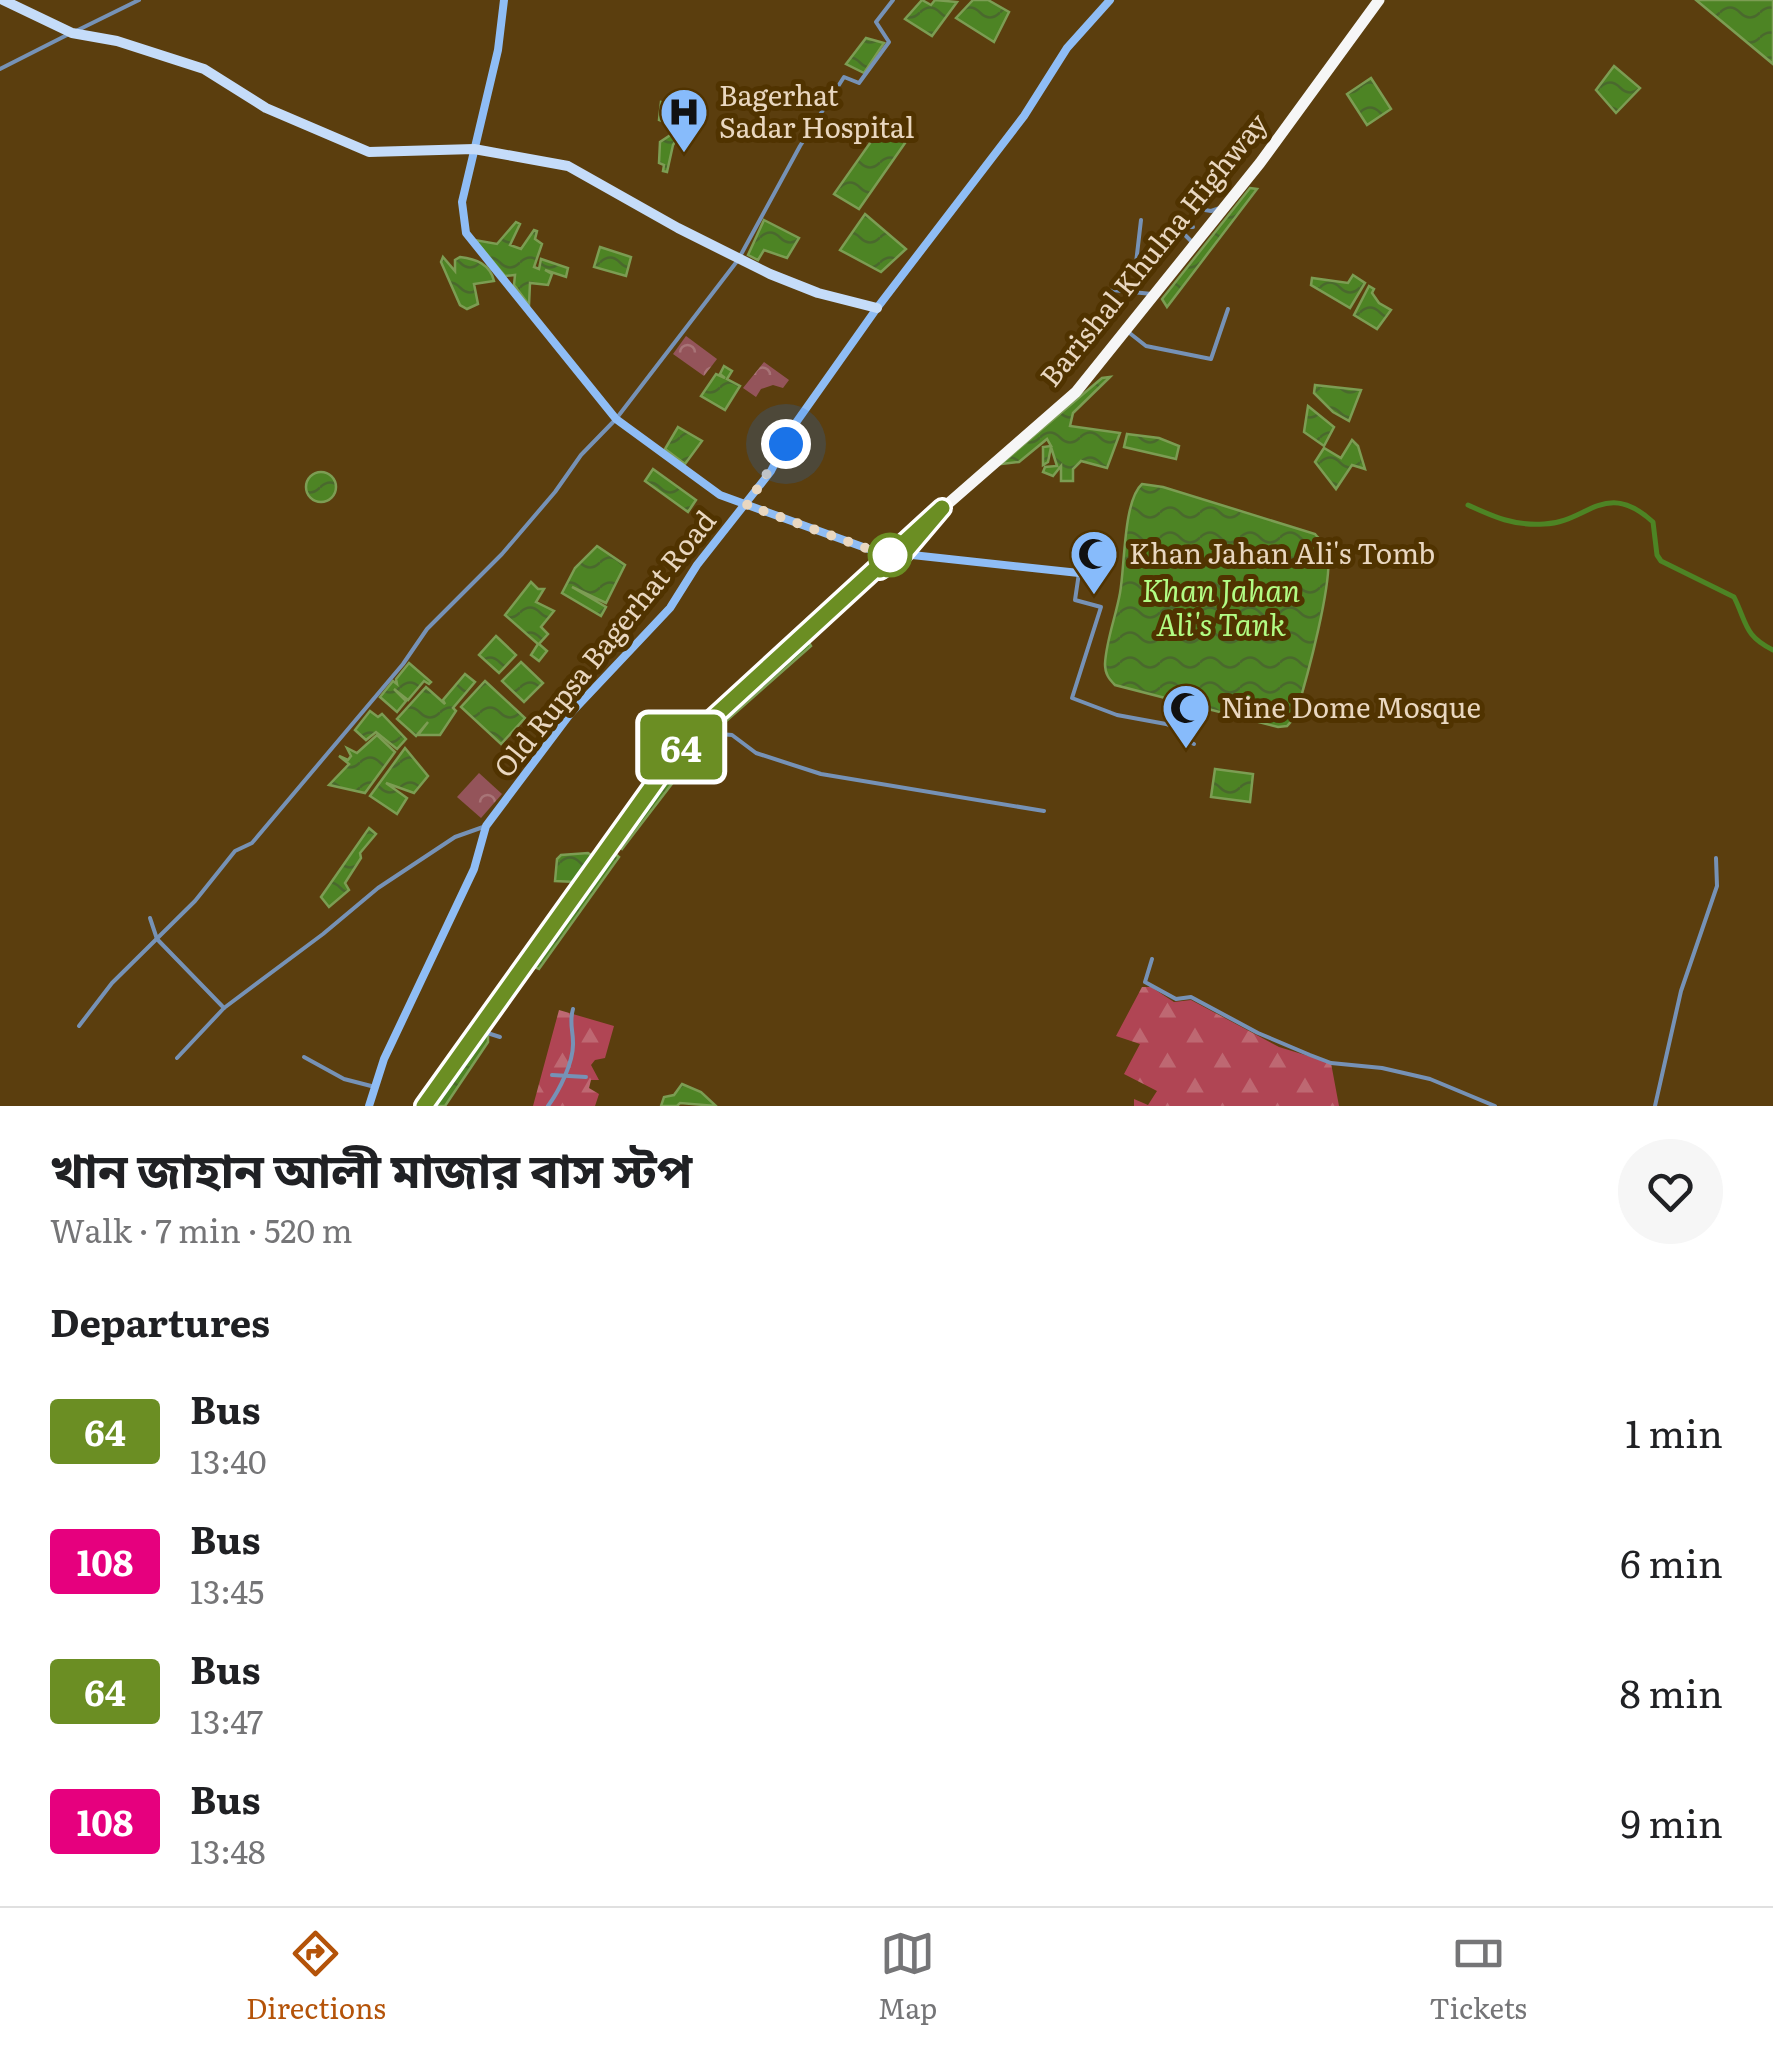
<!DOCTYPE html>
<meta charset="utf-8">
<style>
body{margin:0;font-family:Literata,"Noto Sans Bengali",serif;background:#f6f6f6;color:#202124;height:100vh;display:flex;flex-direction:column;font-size:38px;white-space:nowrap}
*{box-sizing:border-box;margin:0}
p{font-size:32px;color:#757577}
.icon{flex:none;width:55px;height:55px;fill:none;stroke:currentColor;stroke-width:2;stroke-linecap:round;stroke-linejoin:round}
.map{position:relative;height:1106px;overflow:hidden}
.sheet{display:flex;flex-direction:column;background:#fff;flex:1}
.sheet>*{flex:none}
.badge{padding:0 20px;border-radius:8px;font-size:35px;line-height:65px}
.you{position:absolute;width:50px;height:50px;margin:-25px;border:8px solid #fff;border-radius:50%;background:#1a73e8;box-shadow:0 0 0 15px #1a73e833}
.map>.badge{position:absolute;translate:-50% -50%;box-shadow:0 0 0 5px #fff}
h2{padding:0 50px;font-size:38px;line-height:90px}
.round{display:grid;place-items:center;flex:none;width:105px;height:105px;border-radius:52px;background:#f6f6f6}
.overview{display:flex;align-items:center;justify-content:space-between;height:170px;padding:0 50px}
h1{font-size:48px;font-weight:700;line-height:75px}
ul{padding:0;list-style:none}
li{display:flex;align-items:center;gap:30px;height:130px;padding:0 50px}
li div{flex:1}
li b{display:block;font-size:38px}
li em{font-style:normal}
li .badge{min-width:110px;font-weight:700;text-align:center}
.tab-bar{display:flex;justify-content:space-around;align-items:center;height:140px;border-top:2px solid #e0e0e0;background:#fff;font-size:28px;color:#757577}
.tab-bar a{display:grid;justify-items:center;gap:5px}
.tab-bar .on{color:#b45309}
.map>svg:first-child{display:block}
.forest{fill:url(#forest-firs)}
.park{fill:url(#park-crowns)}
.water{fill:url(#water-waves);stroke:#7c9d53;stroke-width:2.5}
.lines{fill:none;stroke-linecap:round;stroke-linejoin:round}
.canal{stroke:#4d8424;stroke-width:5}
.street{stroke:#7692b6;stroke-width:4}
.secondary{stroke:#8fbdf5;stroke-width:8}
.primary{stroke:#c5dcf9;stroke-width:10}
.highway{stroke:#f6f6f6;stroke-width:11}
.line-casing{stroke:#fff;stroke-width:22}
.line{stroke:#6b8e23;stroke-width:15}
.walk{stroke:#e9d7c0;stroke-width:10;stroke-dasharray:0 18}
.stop-dot{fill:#fff;stroke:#6b8e23;stroke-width:5}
.labels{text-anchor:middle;stroke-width:10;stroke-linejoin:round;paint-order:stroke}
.poi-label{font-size:28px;fill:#e9d7c0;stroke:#503300;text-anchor:start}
.street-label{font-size:28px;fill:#e9d7c0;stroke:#503300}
.water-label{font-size:30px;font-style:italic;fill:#b2fc83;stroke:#503300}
</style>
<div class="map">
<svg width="1773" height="1106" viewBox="0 0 1773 1106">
<defs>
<pattern id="forest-firs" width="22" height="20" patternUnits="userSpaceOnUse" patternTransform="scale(2.5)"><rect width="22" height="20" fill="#b04554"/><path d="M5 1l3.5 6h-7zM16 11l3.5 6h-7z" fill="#be6872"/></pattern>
<pattern id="park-crowns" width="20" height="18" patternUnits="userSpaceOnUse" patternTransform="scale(2.5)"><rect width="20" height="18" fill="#94545a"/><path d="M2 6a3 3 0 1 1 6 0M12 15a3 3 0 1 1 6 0" fill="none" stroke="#a87477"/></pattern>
<pattern id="water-waves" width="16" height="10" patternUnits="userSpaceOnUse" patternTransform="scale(2.5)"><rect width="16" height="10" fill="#4d8424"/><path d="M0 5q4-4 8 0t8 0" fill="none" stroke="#4a692d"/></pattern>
</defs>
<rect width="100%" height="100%" fill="#5b3e0e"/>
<g class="forest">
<polygon points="1142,987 1151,987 1174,1002 1191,1000 1279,1047 1331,1063 1339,1106 1134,1106 1134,1099 1148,1105 1157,1091 1124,1074 1140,1044 1116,1036"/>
<polygon points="559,1010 614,1026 605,1058 595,1060 591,1065 599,1080 591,1080 589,1088 599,1094 595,1106 533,1106"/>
</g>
<g class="park">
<polygon points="686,336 717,359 704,376 673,354"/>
<polygon points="764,362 789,380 783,388 773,385 761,389 756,397 743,388"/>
<polygon points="479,773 502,794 481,818 457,797"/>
</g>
<g class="water">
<polygon points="922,0 931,5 935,0 957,2 932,36 905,19"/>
<polygon points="973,0 988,0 1009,12 994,42 956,18"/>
<polygon points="1696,0 1773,0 1773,64"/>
<polygon points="866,38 884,43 864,73 846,64"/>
<polygon points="1614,66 1640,88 1616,113 1596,90"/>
<polygon points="1371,78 1391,109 1367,125 1347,94"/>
<polygon points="676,93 688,97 678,118 693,125 686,136 681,133 673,145 667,172 663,171 664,165 659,163 660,142 675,132 679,119 672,125 659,120 661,102 673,104"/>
<polygon points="882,126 905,143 859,209 834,194"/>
<polygon points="1250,188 1257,189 1167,307 1162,299"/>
<polygon points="865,214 906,249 881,272 840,250"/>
<polygon points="764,220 799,238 787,258 764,250 758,260 748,255"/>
<polygon points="516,222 520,224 510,245 521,249 534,230 537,231 535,239 542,244 534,267 539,269 541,259 568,268 566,277 545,270 552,274 548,285 530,283 529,305 514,285 515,275 505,276 475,240 497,244"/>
<polygon points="600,247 631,257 626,276 594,267"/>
<path d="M443 257 455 271V260L460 257C476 259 490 264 494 281L474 284 478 304 467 309 460 305 441 262Z"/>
<polygon points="1353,275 1365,283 1350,308 1311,285 1312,278 1348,283"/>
<polygon points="1369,286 1374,289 1372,293 1379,303 1391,310 1377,329 1354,315"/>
<polygon points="724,366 732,371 727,379 740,386 725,410 701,396 716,374 725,378 720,374"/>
<polygon points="1110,377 1073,413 1070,426 1120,433 1107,468 1081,461 1073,469 1073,481 1061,481 1061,466 1053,476 1043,472 1045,467 1057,466 1051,447 1048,462 1043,465 1043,447 1051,446 1047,439 1019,462 1001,464 1102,378"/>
<polygon points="1315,385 1361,390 1349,421 1333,412 1314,393"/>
<polygon points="1308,406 1334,427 1324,446 1304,432"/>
<polygon points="678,427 702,441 685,464 665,449"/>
<polygon points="1127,434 1159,438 1179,446 1176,459 1124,447"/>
<polygon points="1352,440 1358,446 1365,469 1352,465 1336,489 1315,462 1324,448 1341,458"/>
<polygon points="653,469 696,500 688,512 645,481"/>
<circle cx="321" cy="487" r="15"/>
<path d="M1142 484 1163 487 1315 534C1316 536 1325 543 1326 545 1338 569 1304 688 1295 717L1287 726 1278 727 1115 685C1109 679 1105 674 1105 664 1106 641 1116 616 1120 593 1125 567 1123 501 1142 484Z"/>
<polygon points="597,546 625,565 606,603 572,587 606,607 601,616 562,593 575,568"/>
<polygon points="531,582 538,589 544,589 536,602 554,611 541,627 548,634 539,644 547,651 539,661 531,655 538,644 505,615"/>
<polygon points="496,636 516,655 499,673 479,655"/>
<polygon points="808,641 811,646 706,739 700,735"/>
<polygon points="521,662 543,683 524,702 502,681"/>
<polygon points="409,663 431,682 429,684 424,681 408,700 394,689 406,701 397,712 380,697 393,681 397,684 396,679"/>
<polygon points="465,674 475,682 453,708 456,711 440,735 418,735 428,722 416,736 397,719 426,687 445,704 443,700"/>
<polygon points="485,681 525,718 501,744 461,707"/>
<polygon points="370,711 378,717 382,714 406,739 397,749 376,732 366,740 355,730"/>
<polygon points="377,735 395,752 365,793 329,785 349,764 339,756 348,760 351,756 347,748 357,753"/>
<polygon points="699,740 704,742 622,849 616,844"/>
<polygon points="405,748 428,776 414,793 386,783 407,798 397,814 370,796"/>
<polygon points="1215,769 1253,774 1250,802 1211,797"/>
<polygon points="369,828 376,834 360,853 361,858 345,883 349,890 329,907 321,897"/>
<polygon points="613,852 619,857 539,969 532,966"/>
<polygon points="588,853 594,857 576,882 555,881 557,859 561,855"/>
<polygon points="481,1032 488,1034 488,1042 445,1106 429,1106"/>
<polygon points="682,1084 701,1092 716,1106 680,1103 677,1106 661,1106 664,1097 674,1095"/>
</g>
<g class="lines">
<path class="canal" d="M1468 505C1494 517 1514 526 1544 524 1587 523 1605 478 1653 522L1657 555 1661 561 1734 597C1747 623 1744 636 1773 650"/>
<g class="street">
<polyline points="76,31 139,0"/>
<polyline points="0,69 67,35"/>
<polyline points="1199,209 1211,211 1220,208"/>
<polyline points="1177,223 1185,227"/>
<polyline points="1192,242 1184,234 1185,227 1193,227"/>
<polyline points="1136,263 1141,220"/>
<polyline points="1112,290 1152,294"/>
<polyline points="1127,331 1146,346 1211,359 1228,309"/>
<polyline points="1079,573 1075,600 1101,607 1072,698 1117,715 1166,724 1186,732 1187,741 1194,744"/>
<polyline points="695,739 709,742 720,734 732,735 756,753 821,774 1044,811"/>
<polyline points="150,918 157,939 224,1008"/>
<polyline points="1152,959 1145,982 1176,999 1191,997 1258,1033 1310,1055 1331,1063 1382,1068 1430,1079 1495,1106"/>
<polyline points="79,1026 112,983 195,901 235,851 252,843 403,664 427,629 502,554 555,492 581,455 616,419 738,260 800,146 844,77 859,83 889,42 876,22 893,0"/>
<polyline points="481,1031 500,1037"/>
<polyline points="304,1057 344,1079 375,1087"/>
<polyline points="177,1058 224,1008 323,934 378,888 455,837 486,826"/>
<polyline points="552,1075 586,1077"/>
<path d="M548 1106C559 1091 574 1062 573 1042 573 1030 569 1022 573 1009"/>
<polyline points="1655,1106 1681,991 1717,886 1716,858"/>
</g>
<g class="secondary">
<polyline points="504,0 498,50 462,202 466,233 616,419 720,495 874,551 893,552"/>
<polyline points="903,554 1079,573"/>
<polyline points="369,1106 384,1059 474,869 486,826 570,714 670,608 697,565 771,471 795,424 877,308 1024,116 1067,48 1110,0"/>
</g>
<polyline class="primary" points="3,0 72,33 117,41 204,69 266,108 369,152 474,149 568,166 678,228 770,274 818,293 877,308"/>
<polyline class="highway" points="424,1106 679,749 895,550 1076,392 1260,163 1379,0"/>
</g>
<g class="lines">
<g class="line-casing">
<polyline id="line" points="424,1106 679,749 942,508 903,554 880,570"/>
</g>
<use href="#line" class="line"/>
<polyline class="walk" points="786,444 747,505 874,551 893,552 890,555"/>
</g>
<defs>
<g id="hospital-pin" transform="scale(2.5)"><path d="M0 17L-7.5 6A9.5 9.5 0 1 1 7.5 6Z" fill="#87bbfb" stroke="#503300"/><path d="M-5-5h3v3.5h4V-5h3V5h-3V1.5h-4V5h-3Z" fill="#111"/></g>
<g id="mosque-pin" transform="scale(2.5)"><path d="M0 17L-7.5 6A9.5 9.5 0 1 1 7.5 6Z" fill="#87bbfb" stroke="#503300"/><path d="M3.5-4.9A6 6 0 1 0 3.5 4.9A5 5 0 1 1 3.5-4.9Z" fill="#111"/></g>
</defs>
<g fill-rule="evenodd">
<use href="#hospital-pin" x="684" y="112"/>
<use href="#mosque-pin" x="1094" y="554"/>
<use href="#mosque-pin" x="1186" y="708"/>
</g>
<circle class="stop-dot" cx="890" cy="555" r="20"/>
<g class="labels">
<g class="poi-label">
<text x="719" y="106">Bagerhat<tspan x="719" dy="32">Sadar Hospital</tspan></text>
<text x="1129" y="564">Khan Jahan Ali's Tomb</text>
<text x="1221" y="718">Nine Dome Mosque</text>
</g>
<g class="street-label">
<text transform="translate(1154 250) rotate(-51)" y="10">Barishal Khulna Highway</text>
<text transform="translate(605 644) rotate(-51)" y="10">Old Rupsa Bagerhat Road</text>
</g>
<g class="water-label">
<text x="1221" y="602">Khan Jahan<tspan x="1221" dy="34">Ali's Tank</tspan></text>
</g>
</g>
</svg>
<div class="you" style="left:786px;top:444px"></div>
<b class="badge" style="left:681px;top:747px;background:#6b8e23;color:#fff">64</b>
</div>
<section class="sheet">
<div class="overview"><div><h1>খান জাহান আলী মাজার বাস স্টপ</h1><p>Walk · 7 min · 520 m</p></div><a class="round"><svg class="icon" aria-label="heart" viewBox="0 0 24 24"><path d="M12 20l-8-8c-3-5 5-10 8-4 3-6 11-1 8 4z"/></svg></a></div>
<h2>Departures</h2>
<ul>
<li><span class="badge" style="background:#6b8e23;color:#fff">64</span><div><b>Bus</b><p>13:40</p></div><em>1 min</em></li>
<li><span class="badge" style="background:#e6007e;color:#fff">108</span><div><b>Bus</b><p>13:45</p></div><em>6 min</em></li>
<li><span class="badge" style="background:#6b8e23;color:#fff">64</span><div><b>Bus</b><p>13:47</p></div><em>8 min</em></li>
<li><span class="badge" style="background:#e6007e;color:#fff">108</span><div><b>Bus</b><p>13:48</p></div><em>9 min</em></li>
</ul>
</section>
<nav class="tab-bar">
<a class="on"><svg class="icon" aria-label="directions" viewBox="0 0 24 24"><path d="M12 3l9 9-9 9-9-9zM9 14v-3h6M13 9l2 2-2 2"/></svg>Directions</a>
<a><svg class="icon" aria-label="map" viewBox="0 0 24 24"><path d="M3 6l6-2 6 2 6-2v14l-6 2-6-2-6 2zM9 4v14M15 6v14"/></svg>Map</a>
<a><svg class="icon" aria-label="tickets" viewBox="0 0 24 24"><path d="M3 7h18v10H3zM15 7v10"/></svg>Tickets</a>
</nav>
